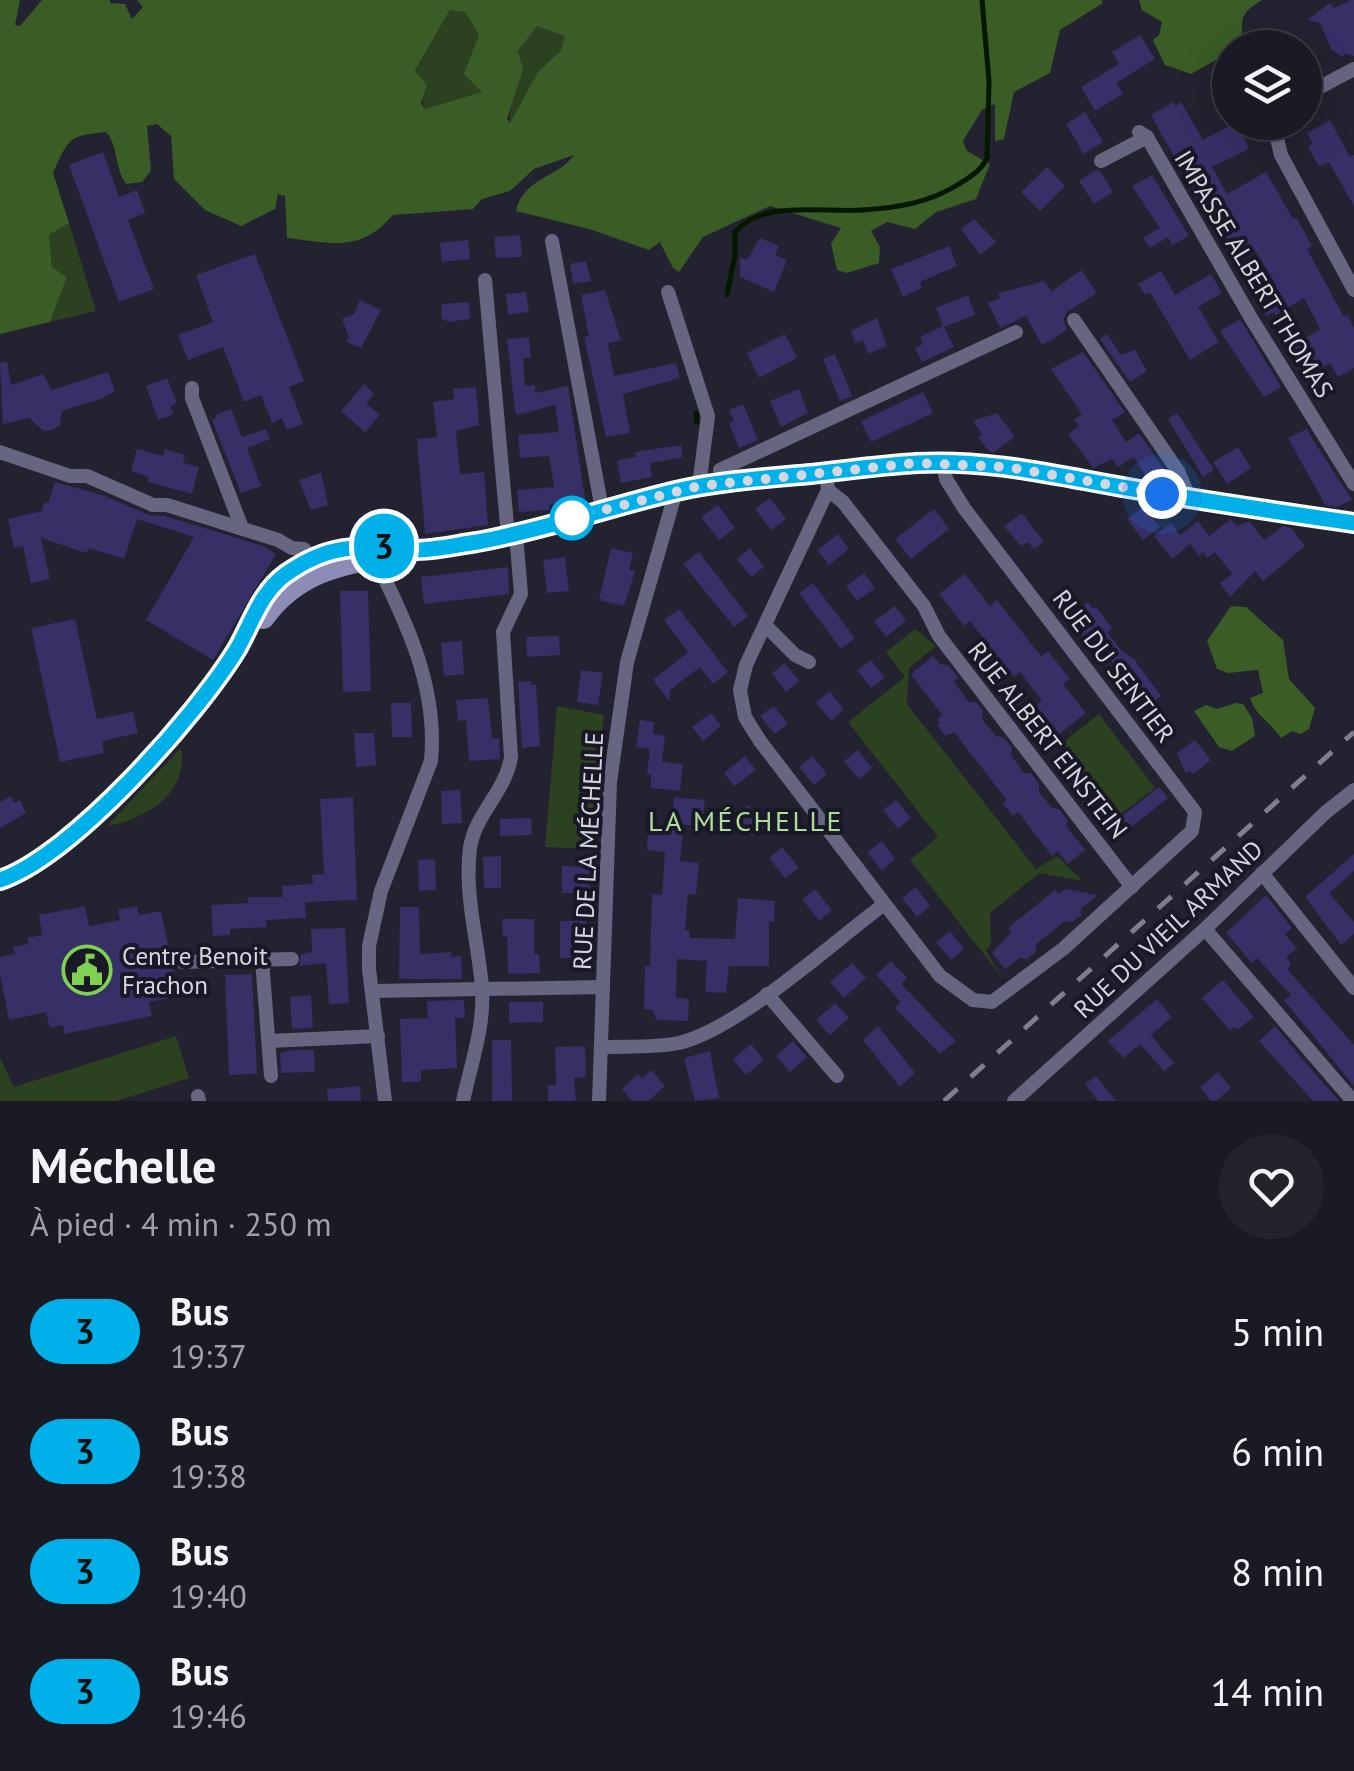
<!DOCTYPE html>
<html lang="fr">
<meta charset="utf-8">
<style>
body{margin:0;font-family:"PT Sans",sans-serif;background:#23232c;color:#f1f3f6;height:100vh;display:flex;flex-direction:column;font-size:38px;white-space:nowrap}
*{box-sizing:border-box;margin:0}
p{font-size:32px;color:#9fa1a6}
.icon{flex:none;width:55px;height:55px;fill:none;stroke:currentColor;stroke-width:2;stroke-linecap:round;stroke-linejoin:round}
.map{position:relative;height:1101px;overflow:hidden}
.details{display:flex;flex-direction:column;background:#1a1a24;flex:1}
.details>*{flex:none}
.badge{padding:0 20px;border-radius:32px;font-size:35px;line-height:65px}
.fabs{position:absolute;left:1212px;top:30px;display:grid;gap:20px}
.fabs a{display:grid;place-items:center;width:110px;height:110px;border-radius:50%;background:#1a1a24;box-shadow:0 10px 40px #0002,0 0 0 2px #383841;font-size:50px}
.you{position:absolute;width:50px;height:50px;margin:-25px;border:8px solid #fff;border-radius:50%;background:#1a73e8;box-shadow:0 0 0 15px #1a73e833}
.map>.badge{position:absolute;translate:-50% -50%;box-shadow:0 0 0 5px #fff}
.round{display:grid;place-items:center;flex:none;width:105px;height:105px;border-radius:52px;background:#23232c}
.headline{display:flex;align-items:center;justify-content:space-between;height:170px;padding:0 30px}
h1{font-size:48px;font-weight:800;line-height:75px}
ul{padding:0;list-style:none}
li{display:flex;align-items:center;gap:30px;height:120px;padding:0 30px}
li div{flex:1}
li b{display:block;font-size:38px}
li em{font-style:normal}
li .badge{min-width:110px;font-weight:700;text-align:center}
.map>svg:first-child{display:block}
.green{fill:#2b4120}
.forest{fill:#395d25;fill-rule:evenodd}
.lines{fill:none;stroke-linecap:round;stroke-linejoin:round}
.stream{stroke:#061700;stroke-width:5}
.building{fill:#363067}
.street{stroke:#666681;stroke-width:14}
.secondary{stroke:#8d8cb7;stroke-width:20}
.rail{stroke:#7f7f8b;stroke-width:5;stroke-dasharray:18 18;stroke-linecap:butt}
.line-casing{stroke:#fff;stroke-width:22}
.line{stroke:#00b1e9;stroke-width:15}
.walk{stroke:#d6d6e0;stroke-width:10;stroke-dasharray:0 18}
.stop-dot{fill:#fff;stroke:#00b1e9;stroke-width:5}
.labels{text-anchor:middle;stroke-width:8;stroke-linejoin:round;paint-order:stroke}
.street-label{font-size:25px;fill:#d6d6e0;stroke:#191826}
.poi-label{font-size:25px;fill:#d6d6e0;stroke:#191826;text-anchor:start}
.neighbourhood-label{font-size:28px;letter-spacing:2.5px;fill:#b0dc9a;stroke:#191826}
</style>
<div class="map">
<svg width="1354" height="1101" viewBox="0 0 1354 1101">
<rect width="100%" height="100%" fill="#222230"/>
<g class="green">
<polygon points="450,10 465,12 479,35 483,92 425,109 415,72"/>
<path d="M537 26 566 35 561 50 537 73 510 123C508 95 526 80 518 51Z"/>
<polygon points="69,223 96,311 50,322 67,277 52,267 49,235"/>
<polygon points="915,629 936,646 909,668 907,704 1036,869 1057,856 1083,881 1039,873 990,913 991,944 986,951 1004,980 910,860 938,837 848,722 905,677 886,652"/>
<polygon points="557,706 604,715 595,792 594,849 545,847"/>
<polygon points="1099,714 1155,788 1113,820 1061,744"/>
<path d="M181 748C190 792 145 820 107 826Z"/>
<polygon points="176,1036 189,1078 116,1101 0,1101 0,1057 14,1087"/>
</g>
<g class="forest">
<path d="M0 0H20L15 25 20 26 42 0H110V3L125 4 132 19 143 7 137 0H1101L1103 3 1060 30 1050 73 1014 92 1004 139 995 141V104L982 110 963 141 967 151 990 164 976 199 936 212 915 229 887 222 871 231 880 247 879 263 847 273 837 270 831 244 841 228 770 206 703 237 679 272 673 268 660 242 649 250 589 229 516 211C524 177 558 178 574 155L534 169 510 191 482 199 473 209 393 215C360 253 333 243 287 238L285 196 278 194 275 209 241 226 205 210 174 179 171 136 157 124 147 126 151 171 142 182 126 184C114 167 119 147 106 132 67 136 69 139 53 173L69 223 49 235 52 267 67 277 50 322 0 334ZM450 10 465 12 479 35 464 74 482 92 425 109 421 103 427 85 415 71ZM537 26 565 36 561 50 537 73 510 123 507 119 523 69 518 51Z"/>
<path d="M1139 0H1262C1234 17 1246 20 1240 46L1230 48V52L1191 74 1165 65 1153 40 1159 35 1162 22 1142 10Z"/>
<path d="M1231 606 1246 607 1283 640 1289 679 1315 708 1309 729 1301 734 1292 731 1281 738C1272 723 1255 716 1250 698L1263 693 1258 670 1228 673 1217 669 1207 641Z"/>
<polygon points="1236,703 1243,704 1252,718 1255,736 1232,751 1219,747 1194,711 1206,705 1217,709"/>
</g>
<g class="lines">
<g class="stream">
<path d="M727 295 735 255V232C763 199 824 213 862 210 896 208 929 203 959 184 970 177 982 170 987 158L989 81 982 0"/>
<polyline points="696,413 697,422"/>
</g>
</g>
<g class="building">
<polygon points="1351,0 1354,0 1354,56 1345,54 1342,57 1331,49 1320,23 1307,20 1330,3 1334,8"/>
<polygon points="1140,35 1155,59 1116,83 1123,94 1095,111 1081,87 1119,64 1112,52"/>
<polygon points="1173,102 1175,106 1181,102 1203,140 1237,122 1249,149 1212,167 1227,194 1266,172 1293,219 1296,217 1312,246 1307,249 1344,317 1347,315 1354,328 1354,368 1338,377 1330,363 1306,378 1288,349 1320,329 1304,298 1276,315 1274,312 1266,316 1253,293 1274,281 1255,250 1238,259 1230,251 1209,206 1203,209 1151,115"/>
<polygon points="1085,112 1103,142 1084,154 1066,124"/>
<polygon points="1330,120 1350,157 1354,155 1354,206 1329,162 1319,167 1308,147 1313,144 1307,133"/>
<polygon points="103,152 119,197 137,190 145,213 128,220 154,289 119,302 69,165"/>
<polygon points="1047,167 1065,186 1040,211 1021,192"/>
<polygon points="1096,170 1100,171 1113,192 1094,204 1079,181"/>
<polygon points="1152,175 1189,236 1172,245 1168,237 1150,248 1143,238 1160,228 1132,186"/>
<polygon points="974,219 996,242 980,255 961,229"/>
<polygon points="520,235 522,257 496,258 494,237"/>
<polygon points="760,238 779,246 775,255 787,260 774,292 740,277 740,257 747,260"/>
<polygon points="468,240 470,259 442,262 440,243"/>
<polygon points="949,246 957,266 920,282 922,288 903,297 891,269"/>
<polygon points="255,254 304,381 289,387 303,424 287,430 282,418 272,423 261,395 244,402 223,347 188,360 178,335 213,322 196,275"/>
<polygon points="586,261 591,281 573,284 570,264"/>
<polygon points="1081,270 1097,293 1067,312 1063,320 1067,329 1058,336 1042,345 1026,316 1000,328 988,303 1000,298 998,293 1044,281 1052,291"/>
<polygon points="1161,271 1175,295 1211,274 1222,293 1198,307 1219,342 1190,360 1150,292 1145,295 1138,284"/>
<polygon points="605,290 621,340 608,344 614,376 676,363 680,378 623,394 630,433 606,437 584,337 589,336 581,295"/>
<polygon points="526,292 529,312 508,315 506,294"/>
<polygon points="968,295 975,315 944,327 954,347 922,362 915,348 923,344 920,337 943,326 936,308"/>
<polygon points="360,300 381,310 361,348 346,342 349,337 342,319 354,314"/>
<polygon points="469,302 470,319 447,322 446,319 442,320 441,304"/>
<polygon points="877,318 887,346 868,354 863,340 855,343 851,331"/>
<polygon points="1240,319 1281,387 1264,397 1220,331"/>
<polygon points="785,334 797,358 759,378 747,353"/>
<polygon points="1107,334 1121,355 1135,350 1147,371 1130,382 1100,339"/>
<polygon points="529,337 531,358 523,358 525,386 535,385 535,393 568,386 585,499 549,505 550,510 519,512 517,490 554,487 549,456 520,458 518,435 559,432 555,405 517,415 515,411 507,339"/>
<polygon points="1083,352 1125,412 1112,420 1126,442 1139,433 1165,471 1154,479 1147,477 1134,457 1118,467 1112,459 1093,468 1068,434 1079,426 1074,420 1082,414 1051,369"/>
<polygon points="835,354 852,396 840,401 823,359"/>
<polygon points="7,362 11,385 43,374 52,390 108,372 115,391 101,399 62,411 60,425 52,430 44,431 29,418 3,424 0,363"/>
<polygon points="167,378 177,403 170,406 173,414 158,420 146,386"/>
<polygon points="364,384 374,394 366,403 380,415 365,432 341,411"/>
<polygon points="476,387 479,425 456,431 460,474 484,472 488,525 425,534 417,439 437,437 433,402 454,399 453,389"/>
<polygon points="799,389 808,413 781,427 770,401"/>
<polygon points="923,392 933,413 871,442 861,421"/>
<polygon points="743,404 758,440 739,448 729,423 734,421 729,410"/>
<polygon points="231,409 242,437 266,429 270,439 247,448 261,486 241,493 212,420 216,418 215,415"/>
<polygon points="997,413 1015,437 994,452 990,452 978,437 982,434 973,421"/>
<polygon points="1177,413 1214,470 1203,477 1168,419"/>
<polygon points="1307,429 1313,440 1352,500 1336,507 1325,505 1288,438"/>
<polygon points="681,445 683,457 650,463 652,477 621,483 617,461 636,457 635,452"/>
<polygon points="1238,447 1251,468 1227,484 1213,462"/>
<polygon points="137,449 163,456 165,449 185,455 183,463 199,467 192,494 148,482 148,477 131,471"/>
<polygon points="321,473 328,505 311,510 299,480"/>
<polygon points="55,482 105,496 149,515 165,516 263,546 276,554 213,660 146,620 194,537 137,519 124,559 89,548 87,553 41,538 50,579 31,583 23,546 14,548 8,519 42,511 45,502 48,503"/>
<polygon points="770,498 786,519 771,530 755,509"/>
<polygon points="718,505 735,528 719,540 701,517"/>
<polygon points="1143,507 1160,527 1143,540 1127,519"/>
<polygon points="934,509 949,529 911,559 895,539"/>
<polygon points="1022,513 1044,542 1034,549 1028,542 1021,546 1004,526"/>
<polygon points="1231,519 1237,526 1249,521 1264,540 1283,526 1291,528 1305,546 1263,581 1255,571 1230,597 1220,583 1232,574 1215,552 1207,558 1203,552 1199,556 1190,544 1172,559 1154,536 1171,523 1180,535 1198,521 1209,536"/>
<polygon points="838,534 849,549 829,565 817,550"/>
<polygon points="611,548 633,553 629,570 635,571 624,606 599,600"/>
<polygon points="750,548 764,567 751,577 737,559"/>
<polygon points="699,552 748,616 734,627 683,564"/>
<polygon points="565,557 569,591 547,593 543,560"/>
<polygon points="508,567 509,594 424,604 421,577"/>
<polygon points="864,573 875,588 857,601 846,586"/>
<polygon points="965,574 990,606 997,600 1041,656 1048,651 1070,679 1063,684 1086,713 1058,735 1035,706 1042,701 1020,672 1014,677 970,621 964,626 939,594"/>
<polygon points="813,583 855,638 841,649 799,593"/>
<polygon points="340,591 368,591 371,691 343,692"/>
<polygon points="1088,602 1093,609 1096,607 1112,628 1107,632 1121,650 1134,659 1161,696 1145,708 1125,682 1121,686 1109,671 1115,666 1096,640 1089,644 1068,617"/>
<polygon points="895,606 906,621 886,637 874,621"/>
<polygon points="679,609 728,672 713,684 700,667 670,690 669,701 653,680 688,652 664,620"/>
<polygon points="75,619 97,719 133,712 138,733 102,741 104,753 60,762 31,628"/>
<polygon points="559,636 560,655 527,657 526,637"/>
<polygon points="462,641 464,674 444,676 441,643"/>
<polygon points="933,656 940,664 949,666 958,678 954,682 969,702 976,702 983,711 982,719 996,736 1004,738 1012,748 1011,755 1024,773 1031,773 1039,784 1039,792 1052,808 1059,809 1067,820 1067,827 1085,850 1068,864 1058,851 1052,856 1018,812 1013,816 1003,804 1006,799 954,732 945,736 937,725 940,723 937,719 942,715 911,674"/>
<polygon points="871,660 885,678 871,688 857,670"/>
<polygon points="785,663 799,681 786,692 772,673"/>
<polygon points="581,670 603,673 598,705 577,702"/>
<polygon points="531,681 531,685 536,685 540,746 522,748 518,682"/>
<polygon points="830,691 844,710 831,721 816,702"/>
<polygon points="488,698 492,738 499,738 500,759 469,761 466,720 458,721 456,700"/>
<polygon points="391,703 411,703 412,737 392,737"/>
<polygon points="774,706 788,724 775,734 760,716"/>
<polygon points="711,713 721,726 703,741 692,727"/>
<polygon points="640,720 654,722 653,734 665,736 662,762 683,764 680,791 651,788 651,774 647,774 650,749 636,747"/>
<polygon points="354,733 374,733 376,765 356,767"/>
<polygon points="1195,740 1211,760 1193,774 1190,771 1186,774 1177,753"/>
<polygon points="858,750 872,768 859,779 844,761"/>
<polygon points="745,756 756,770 734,786 724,773"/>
<polygon points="812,756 827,774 814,785 799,767"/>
<polygon points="1159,787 1168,798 1122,834 1113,823"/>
<polygon points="460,790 462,823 442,824 441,791"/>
<polygon points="11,796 14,803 20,800 26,813 0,828 0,802"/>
<polygon points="353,797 357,900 305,902 306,918 266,920 267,927 230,929 230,935 213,936 211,905 248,903 248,897 283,897 282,886 313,884 312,875 324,874 320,799"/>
<polygon points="674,797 705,800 702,826 671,824"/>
<polygon points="896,800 911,818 898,829 883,810"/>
<polygon points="749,805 766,826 752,837 736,816"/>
<polygon points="531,818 532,835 500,836 500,819"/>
<polygon points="648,826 683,829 680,861 699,863 696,895 688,894 685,930 690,931 690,938 735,939 738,898 775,901 774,922 769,921 769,966 729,966 726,993 705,992 707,961 677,959 676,998 689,999 688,1021 656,1020 653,1010 644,1009 645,966 650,966 652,894 662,895 665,852 647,850"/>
<polygon points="882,841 895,859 882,871 867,852"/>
<polygon points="782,847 799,868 785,878 769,858"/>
<polygon points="1354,854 1354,871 1329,893 1354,922 1354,934 1341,945 1305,897"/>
<polygon points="501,856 501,888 484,888 483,857"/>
<polygon points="435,859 436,890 419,891 418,860"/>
<polygon points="562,866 590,867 590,893 562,893"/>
<polygon points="916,887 930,906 917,917 902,898"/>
<polygon points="815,889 832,910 819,921 802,899"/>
<polygon points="1065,889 1098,895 1081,908 1081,916 1072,922 1065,921 1036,944 1036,952 1027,959 1020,958 1005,969 992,953 1011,932 1008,928 1055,890 1058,894"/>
<polygon points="1266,895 1292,928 1285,934 1297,948 1286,957 1291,963 1288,970 1354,1045 1354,1086 1284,1000 1291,995 1257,958 1252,963 1226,933"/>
<polygon points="85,906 89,926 120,920 118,910 137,906 139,915 161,911 179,996 149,1002 152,1016 64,1034 63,1025 50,1028 46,1012 9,1020 0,974 0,957 15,954 13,947 28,944 27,938 42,935 39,915"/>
<polygon points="400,907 419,907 420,954 451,952 451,957 461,956 462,979 399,979"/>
<polygon points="502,919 534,919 534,954 539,954 540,973 508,974 507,936 503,937"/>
<polygon points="560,921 586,921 585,958 560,958"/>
<polygon points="345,928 349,1003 329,1004 326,963 299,966 301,954 312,952 311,929"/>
<polygon points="950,931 964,949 951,960 936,942"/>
<polygon points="891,961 907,978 901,984 956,1041 940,1054 895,1008 901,1002 876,975"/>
<polygon points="852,963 866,978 844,998 830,982"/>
<polygon points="252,974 257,1074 229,1075 225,975"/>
<polygon points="1223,980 1254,1017 1237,1030 1234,1027 1230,1030 1202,998"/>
<polygon points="311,995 313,1028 292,1029 290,997"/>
<polygon points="1157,999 1172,1017 1151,1035 1174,1063 1164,1071 1140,1044 1123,1058 1108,1041"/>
<polygon points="464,1000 465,1018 455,1018 457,1068 421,1070 421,1082 402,1082 400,1019 428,1018 427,1001"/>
<polygon points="509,1002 543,1002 543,1022 509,1023"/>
<polygon points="835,1003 849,1018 830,1035 816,1020"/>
<polygon points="878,1026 915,1073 900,1087 863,1040"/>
<polygon points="1275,1026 1305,1062 1339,1101 1313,1101 1259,1041"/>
<polygon points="492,1040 511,1040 512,1101 492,1101"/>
<polygon points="793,1041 807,1057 790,1072 776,1056"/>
<polygon points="751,1044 764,1060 746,1075 733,1059"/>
<polygon points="585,1046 586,1077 574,1078 576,1101 548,1101 548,1085 556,1085 555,1047"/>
<polygon points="294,1050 314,1050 315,1072 281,1073 280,1053"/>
<polygon points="710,1051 719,1098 695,1101 684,1058"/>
<polygon points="651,1070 665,1086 648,1101 632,1101 622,1089 638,1074 642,1078"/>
<polygon points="1218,1072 1231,1088 1216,1101 1211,1101 1200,1087"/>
<polygon points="1096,1076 1116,1101 1098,1101 1085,1084"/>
<polygon points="360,1086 361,1101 328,1101 327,1089"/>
</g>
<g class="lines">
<g class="street">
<polyline points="1305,95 1354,69"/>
<polyline points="1273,122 1281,155 1354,290"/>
<polyline points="1139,132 1147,137 1251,318 1354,484"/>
<polyline points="1101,161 1147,137"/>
<polyline points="552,241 602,509"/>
<polyline points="485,280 508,536"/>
<polyline points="668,292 708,416 699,486"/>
<polyline points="1074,320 1178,471 1189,497"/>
<polyline points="192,388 192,398 242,528"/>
<polyline points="0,452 70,476 87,476 153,505 167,505 278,540 292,548 304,549 315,562"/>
<polyline points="826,472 828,490 746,665 740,690 745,717 760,741 940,976 973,1000 992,1002 1063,949 1192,831 1195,812 964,508 946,479 943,463"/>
<polyline points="722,483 720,470 726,467 1016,332"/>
<polyline points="828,490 843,502 924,606 939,636 1132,887"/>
<path d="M377 556 375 559C407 623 438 688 431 761L381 891 369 946V969L385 1101"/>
<polyline points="765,625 795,655 809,662"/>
<polyline points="1262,873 1354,988"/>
<polyline points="1205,929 1353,1101"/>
<polyline points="262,960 271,1076"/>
<polyline points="182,962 292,959"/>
<polyline points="373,991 603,987"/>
<polyline points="767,994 837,1076"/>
<polyline points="269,1041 378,1036"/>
<path d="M602 1047C627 1046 655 1048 679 1043 738 1029 832 943 883 905"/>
<polyline points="198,1096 199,1101"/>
<path d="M463 1101C471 1064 485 1025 482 987 478 940 464 895 470 848 475 814 506 791 511 757L503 632 521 594 516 534"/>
<polyline points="599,1101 610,782 627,662 676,491"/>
<polyline points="1014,1101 1205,929 1326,812 1354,790"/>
</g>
<g class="secondary">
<path d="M264 619C295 575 339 564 390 557"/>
<path d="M0 880C73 854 196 716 237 649 252 623 260 593 286 574 331 543 358 546 409 550 431 551 455 545 477 542 544 530 609 507 676 491 718 482 761 479 804 474 842 470 880 465 917 463 989 460 1058 476 1128 488 1203 501 1279 512 1354 523"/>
</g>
<polyline class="rail" points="944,1101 1354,732"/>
</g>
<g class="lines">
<g class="line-casing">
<path id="line" d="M0 880C73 855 196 716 237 649 252 623 260 593 286 574 330 543 358 546 409 550 430 551 455 545 477 542 544 530 609 507 676 491 720 481 766 478 811 474 847 470 882 465 917 463 990 459 1058 476 1128 488 1203 501 1279 512 1354 523"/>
</g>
<use href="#line" class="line"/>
<polyline class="walk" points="572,518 699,486 916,463 1007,467 1162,494"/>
</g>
<defs>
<g id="civic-ring" transform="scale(2.5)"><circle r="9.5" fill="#191826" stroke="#80d051" stroke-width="1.5"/><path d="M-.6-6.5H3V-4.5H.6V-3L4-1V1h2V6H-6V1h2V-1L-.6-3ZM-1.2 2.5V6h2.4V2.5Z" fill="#80d051"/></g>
</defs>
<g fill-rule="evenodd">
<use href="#civic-ring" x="87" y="970"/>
</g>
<circle class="stop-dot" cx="572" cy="518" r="20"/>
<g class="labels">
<g class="street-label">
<text transform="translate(1254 274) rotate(59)" y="9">IMPASSE ALBERT THOMAS</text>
<text transform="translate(1114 666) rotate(53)" y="9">RUE DU SENTIER</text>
<text transform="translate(1048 740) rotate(52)" y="9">RUE ALBERT EINSTEIN</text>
<text transform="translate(588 851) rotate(-87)" y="9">RUE DE LA MÉCHELLE</text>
<text transform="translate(1168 929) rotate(-43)" y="9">RUE DU VIEIL ARMAND</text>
</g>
<g class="poi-label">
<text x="122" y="965">Centre Benoit<tspan x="122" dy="29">Frachon</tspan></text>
</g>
<g class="neighbourhood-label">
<text x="746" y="831">LA MÉCHELLE</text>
</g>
</g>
</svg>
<div class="fabs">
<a><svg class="icon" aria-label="layers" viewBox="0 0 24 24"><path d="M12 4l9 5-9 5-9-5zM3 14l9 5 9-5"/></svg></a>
</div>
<div class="you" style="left:1162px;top:494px"></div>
<b class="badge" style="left:384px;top:546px;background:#00b1e9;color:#111">3</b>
</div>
<section class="details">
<div class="headline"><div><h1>Méchelle</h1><p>À pied · 4 min · 250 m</p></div><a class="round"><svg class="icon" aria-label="heart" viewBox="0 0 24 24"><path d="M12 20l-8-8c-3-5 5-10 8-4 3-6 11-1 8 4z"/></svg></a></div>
<ul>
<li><span class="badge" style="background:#00b1e9;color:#111">3</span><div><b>Bus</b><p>19:37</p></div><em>5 min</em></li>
<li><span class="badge" style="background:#00b1e9;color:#111">3</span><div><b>Bus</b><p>19:38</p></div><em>6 min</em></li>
<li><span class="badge" style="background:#00b1e9;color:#111">3</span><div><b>Bus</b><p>19:40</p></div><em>8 min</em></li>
<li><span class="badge" style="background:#00b1e9;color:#111">3</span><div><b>Bus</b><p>19:46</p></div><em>14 min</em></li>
</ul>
</section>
